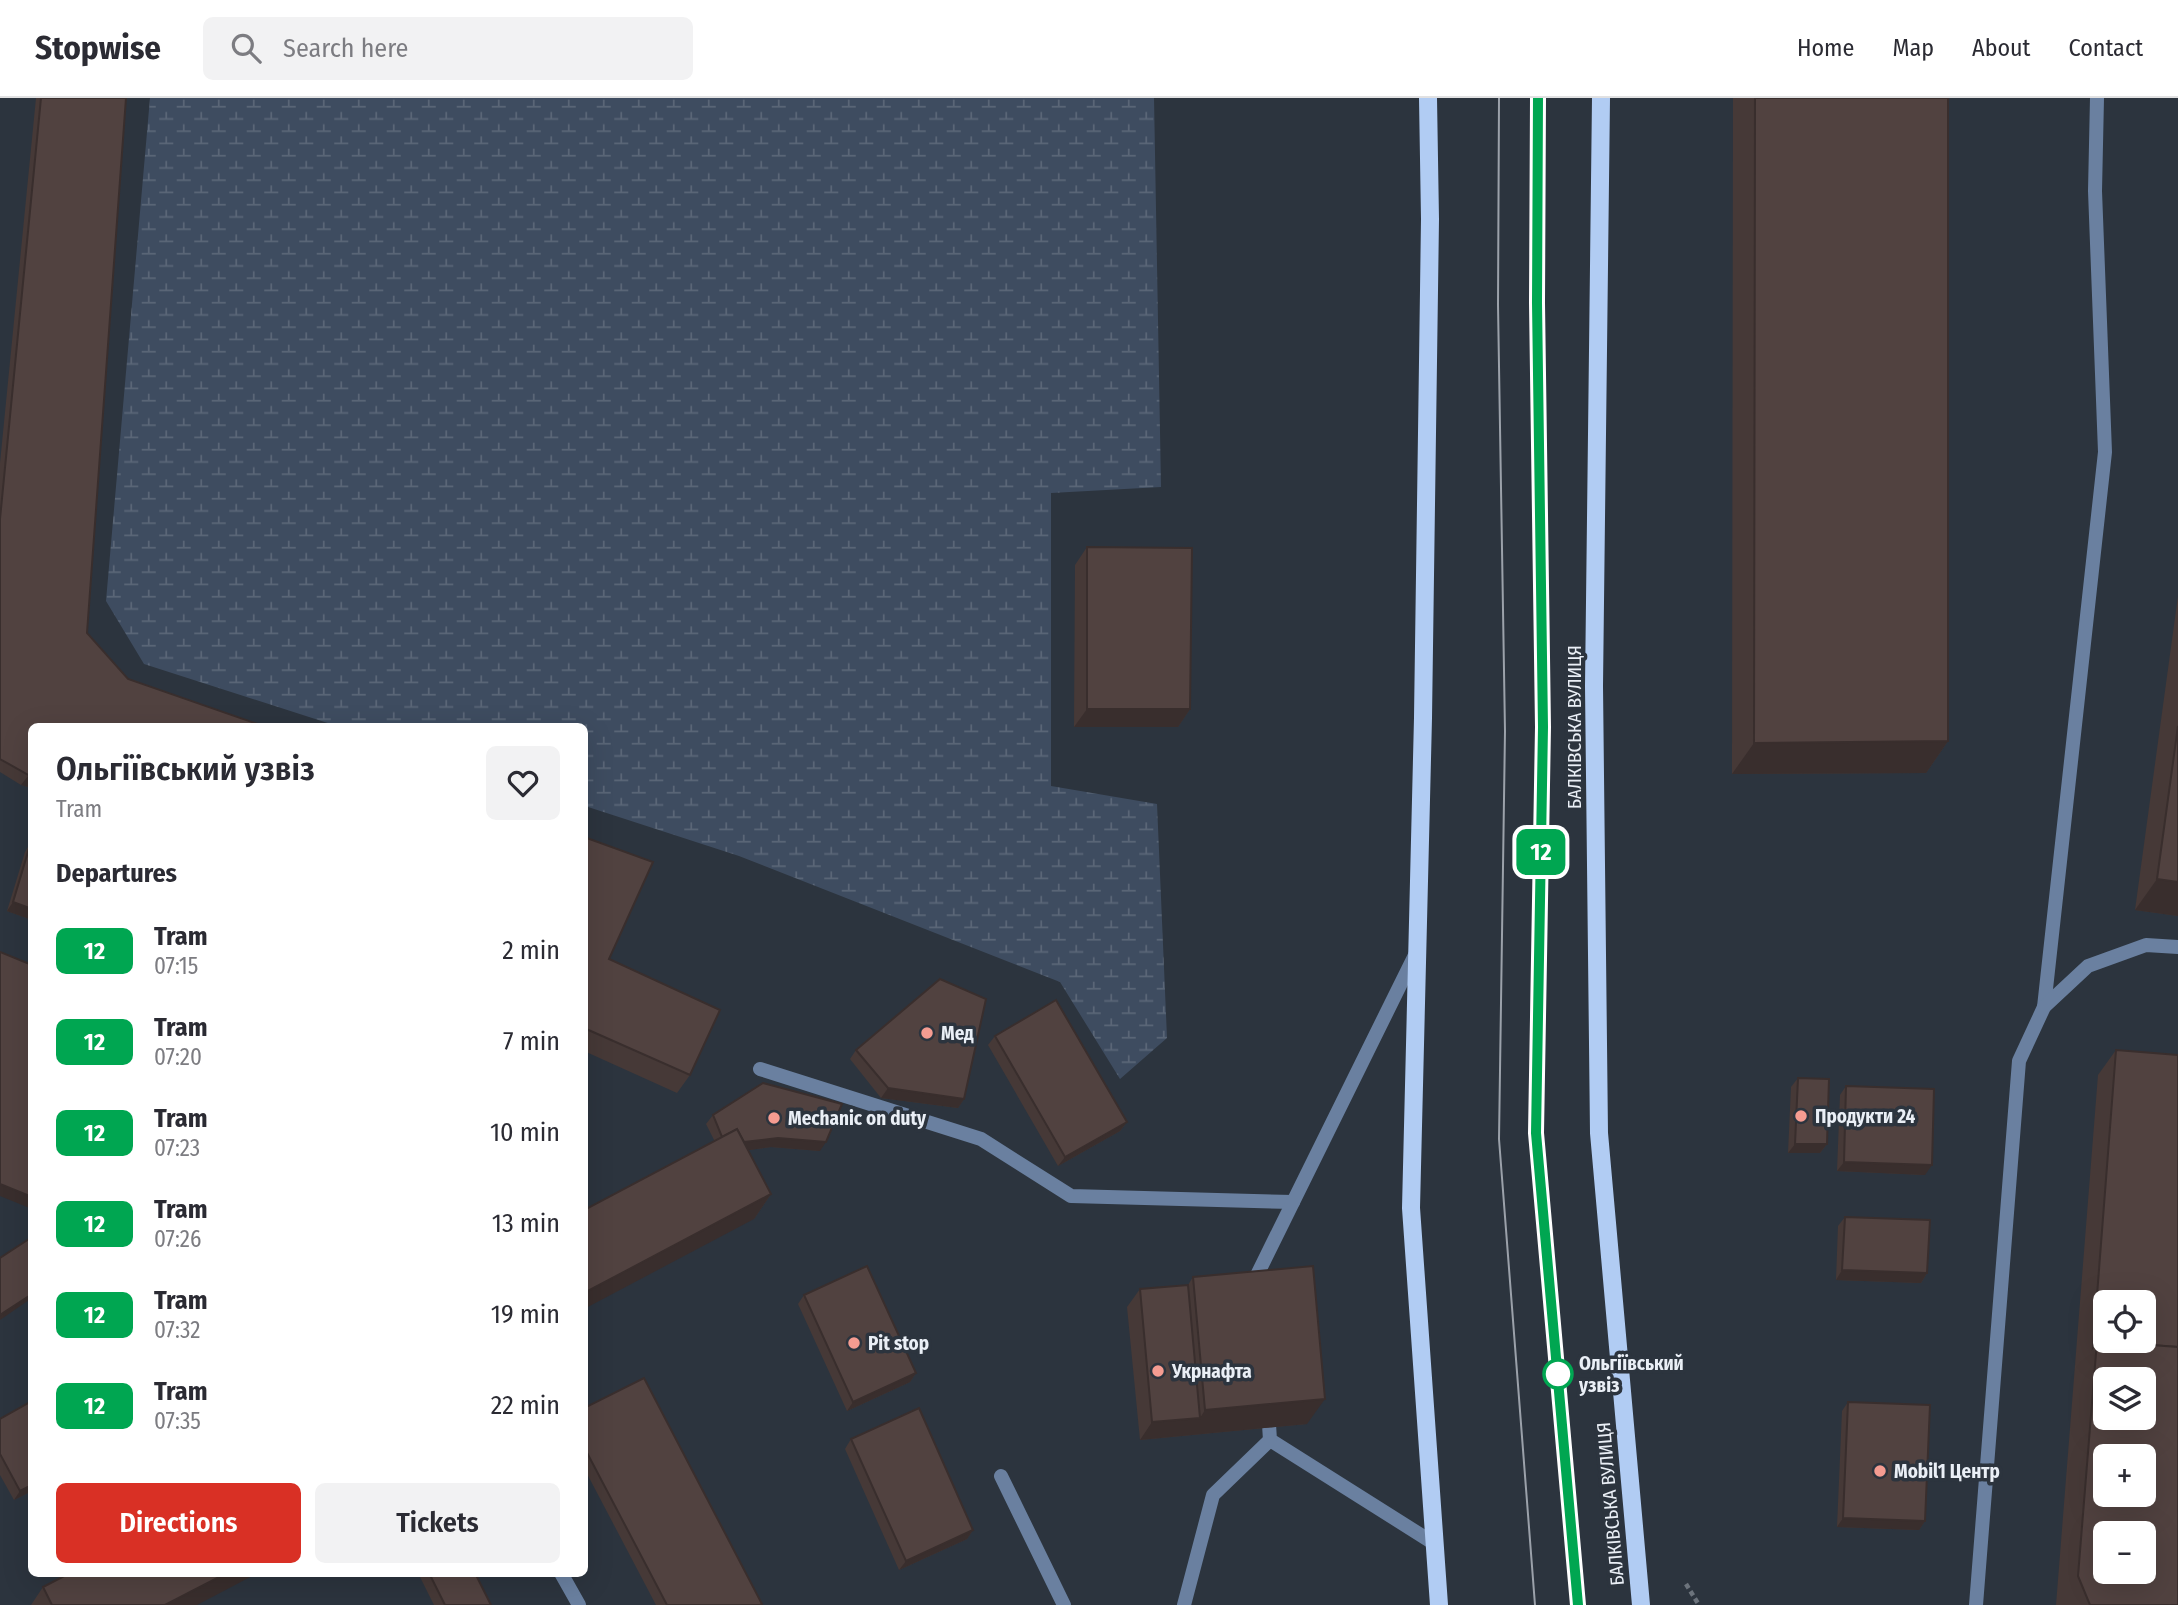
<!DOCTYPE html>
<meta charset="utf-8">
<style>
body{margin:0;font-family:"Fira Sans Condensed",sans-serif;background:#f2f2f3;color:#2b2b33;height:100vh;display:flex;flex-direction:column;font-size:26px;white-space:nowrap}
*{box-sizing:border-box;margin:0}
p{font-size:23px;color:#7c7c81}
.icon{flex:none;width:38px;height:38px;fill:none;stroke:currentColor;stroke-width:2;stroke-linecap:round;stroke-linejoin:round}
.map{position:relative;flex:1;overflow:hidden}
.details{position:absolute;left:28px;top:625px;width:560px;height:854px;display:flex;flex-direction:column;background:#fff;border-radius:10px;box-shadow:0 7px 28px #0002}
.details>*{flex:none}
.badge{padding:0 14px;border-radius:10px;font-size:24px;line-height:46px}
.buttons{position:absolute;left:2093px;top:1192px;display:grid;gap:14px}
.buttons a{display:grid;place-items:center;width:63px;height:63px;border-radius:10px;background:#fff;box-shadow:0 7px 28px #0002;font-size:35px}
.map>.badge{position:absolute;translate:-50% -50%;box-shadow:0 0 0 4px #fff}
h2{padding:0 28px;font-size:26px;line-height:63px}
.round{display:grid;place-items:center;flex:none;width:74px;height:74px;border-radius:10px;background:#f2f2f3}
.head{display:flex;align-items:center;justify-content:space-between;height:119px;padding:0 28px}
h1{font-size:33px;font-weight:600;line-height:52px}
.cta{display:flex;gap:14px;margin-top:auto;padding:14px 28px}
.cta a{flex:1;height:80px;border-radius:10px;background:#d93025;color:#fff;font-size:28px;font-weight:600;line-height:80px;text-align:center}
.cta a+a{background:#f2f2f3;color:#2b2b33}
ul{padding:0;list-style:none}
li{display:flex;align-items:center;gap:21px;height:91px;padding:0 28px}
li div{flex:1}
li b{display:block;font-size:26px}
li em{font-style:normal}
li .badge{min-width:77px;font-weight:700;text-align:center}
header{display:flex;align-items:center;gap:42px;box-sizing:border-box;height:98px;padding:0 35px;background:#fff;border-bottom:2px solid #e1e1e2}
header strong{font-size:33px}
nav{display:flex;gap:38px;margin-inline-start:auto;font-size:24px}
.search{width:490px;height:63px;background:#f2f2f3;display:flex;align-items:center;gap:18px;box-sizing:border-box;padding:0 24px;border-radius:10px;color:#7c7c81;font-size:26px}
.map>svg:first-child{display:block}
.wetland{fill:url(#wetland-marsh)}
.lines{fill:none;stroke-linecap:round;stroke-linejoin:round}
.path{stroke:#6c737c;stroke-width:4.5;stroke-dasharray:5 3.5;stroke-linecap:butt}
.service{stroke:#6a80a0;stroke-width:14}
.minor{stroke:#6a80a0;stroke-width:14}
.primary{stroke:#b1ccf3;stroke-width:18}
.tram{stroke:#9ba1aa;stroke-width:2}
.wall{fill:#463937}
.shaded-wall{fill:#392e2d}
.building{fill:#514240;stroke:#392e2d;stroke-width:2;fill-rule:evenodd}
.line-casing{stroke:#fff;stroke-width:16}
.line{stroke:#00a651;stroke-width:10}
.poi-dot{fill:#f59c91;stroke:#2c343e;stroke-width:2.5}
.stop-dot{fill:#fff;stroke:#00a651;stroke-width:3.5}
.labels{text-anchor:middle;stroke-width:7;stroke-linejoin:round;paint-order:stroke}
.street-label{font-size:19px;fill:#eaeff6;stroke:#2c343e}
.poi-label{font-size:19px;font-weight:bold;fill:#eaeff6;stroke:#2c343e;text-anchor:start}
.stop-label{font-size:19px;font-weight:bold;fill:#eaeff6;stroke:#2c343e;text-anchor:start}
</style>
<header>
<strong>Stopwise</strong>
<div class="search"><svg class="icon" aria-label="search" viewBox="0 0 24 24"><circle cx="10" cy="10" r="6"/><path d="M15 15l6 6"/></svg>Search here</div>
<nav><a>Home</a><a>Map</a><a>About</a><a>Contact</a></nav>
</header>
<div class="map">
<svg width="2178" height="1507" viewBox="0 0 2178 1507">
<defs>
<pattern id="wetland-marsh" width="20" height="14" patternUnits="userSpaceOnUse" patternTransform="scale(1.75)"><rect width="20" height="14" fill="#3e4c60"/><path d="M1 5h8M5 5V1M11 12h8M15 12V8" fill="none" stroke="#5a6677"/></pattern>
</defs>
<rect width="100%" height="100%" fill="#2c343e"/>
<polygon class="wetland" points="150,0 1154,0 1161,389 1051,395 1051,688 1157,706 1167,940 1120,981 1060,884 739,758 585,708 584,628 337,628 144,566 106,503"/>
<g class="lines">
<polyline class="path" points="1686,1486 1699,1507"/>
<g class="service">
<polyline points="2044,909 2105,354 2095,93 2097,0"/>
<polyline points="760,971 981,1041 1071,1098 1293,1104"/>
<polyline points="1259,1190 1258,1175 1416,855"/>
<polyline points="1268,1311 1270,1342 1435,1446"/>
<polyline points="1001,1378 1064,1507"/>
<polyline points="1184,1507 1213,1397 1270,1342"/>
<polyline points="1976,1507 2019,963 2044,909 2088,868 2146,847 2178,849"/>
</g>
<polyline class="minor" points="561,1475 579,1507"/>
<g class="primary">
<polyline points="1428,0 1430,121 1423,620 1411,1110 1439,1507"/>
<polyline points="1601,0 1594,588 1599,1035 1641,1507"/>
</g>
<g class="tram">
<polyline points="1499,0 1498,207 1505,633 1499,1041 1535,1507"/>
<polyline points="1538,0 1537,205 1543,629 1536,1035 1578,1507"/>
</g>
</g>
<g class="wall">
<polygon points="36,0 126,0 87,535 128,581 32,628 32,690 21,687 0,674 0,365"/>
<polygon points="1733,0 1948,0 1948,643 1926,675 1732,676"/>
<polygon points="1087,449 1190,611 1178,629 1074,629 1075,467"/>
<polygon points="2178,498 2178,818 2135,812"/>
<polygon points="584,739 609,861 690,977 677,995 584,953"/>
<polygon points="31,744 32,822 7,813 25,754"/>
<polygon points="995,938 1127,1024 1120,1033 1058,1068 988,947"/>
<polygon points="856,952 964,1001 958,1010 881,1000 850,961"/>
<polygon points="2116,952 2178,1507 2056,1507 2098,977"/>
<polygon points="1798,980 1827,1046 1820,1055 1788,1055 1791,989"/>
<polygon points="1846,988 1925,1077 1837,1073 1840,997"/>
<polygon points="713,1017 820,1053 771,1049 748,1052 771,1096 754,1121 706,1026"/>
<polygon points="1845,1119 1927,1175 1921,1185 1836,1182 1838,1128"/>
<polygon points="1193,1179 1307,1326 1140,1342 1127,1209 1140,1191 1188,1187"/>
<polygon points="804,1197 916,1275 910,1284 847,1313 798,1206"/>
<polygon points="1848,1304 1925,1423 1919,1432 1837,1429 1842,1313"/>
<polygon points="584,1310 761,1507 656,1507 584,1370"/>
<polygon points="0,1321 32,1393 14,1402 0,1377"/>
<polygon points="851,1341 973,1432 967,1441 899,1472 845,1351"/>
<polygon points="418,1475 475,1475 491,1507 434,1507"/>
<polygon points="43,1489 197,1507 31,1507"/>
</g>
<g class="shaded-wall">
<polygon points="1087,611 1190,611 1178,629 1074,629"/>
<polygon points="1948,643 1926,675 1732,676 1754,645"/>
<polygon points="28,678 32,679 32,690 21,687"/>
<polygon points="2157,781 2178,784 2178,818 2135,812"/>
<polygon points="13,804 32,811 32,822 7,813"/>
<polygon points="888,990 964,1001 958,1010 881,1000"/>
<polygon points="1127,1024 1120,1033 1058,1068 1065,1059"/>
<polygon points="778,1040 826,1044 820,1053 771,1049 720,1056 726,1047"/>
<polygon points="1795,1046 1827,1046 1820,1055 1788,1055"/>
<polygon points="1844,1064 1932,1067 1925,1077 1837,1073"/>
<polygon points="0,1086 32,1099 32,1111 0,1098"/>
<polygon points="771,1096 754,1121 584,1211 584,1195"/>
<polygon points="1842,1172 1927,1175 1921,1185 1836,1182"/>
<polygon points="32,1196 32,1200 0,1222 0,1217"/>
<polygon points="916,1275 910,1284 847,1313 853,1304"/>
<polygon points="1325,1301 1307,1326 1140,1342 1152,1324 1200,1320 1205,1312"/>
<polygon points="32,1387 32,1393 14,1402 20,1393"/>
<polygon points="1843,1420 1925,1423 1919,1432 1837,1429"/>
<polygon points="973,1432 967,1441 899,1472 906,1463"/>
<polygon points="227,1475 258,1475 197,1507 165,1507"/>
</g>
<g class="building">
<polygon points="41,0 126,0 87,535 128,581 263,628 32,628 32,679 0,661 0,421"/>
<polygon points="1755,0 1948,0 1948,643 1754,645"/>
<polygon points="1087,449 1192,450 1190,611 1087,611"/>
<polygon points="2178,628 2178,784 2157,781"/>
<polygon points="584,739 653,764 609,861 720,912 690,977 584,930"/>
<polygon points="31,744 32,745 32,811 13,804"/>
<polygon points="0,854 32,867 32,1099 0,1086"/>
<polygon points="940,881 986,901 964,1001 888,990 856,952"/>
<polygon points="1056,902 1127,1024 1065,1059 995,938"/>
<path d="M2116 952 2178 957V1249L2097 1243 2093 1249ZM2105 1204H2144V1242H2105Z"/>
<polygon points="1798,980 1829,981 1827,1046 1795,1046"/>
<polygon points="763,985 842,1006 826,1044 778,1040 744,1044 737,1031 722,1039 713,1017"/>
<polygon points="1846,988 1934,991 1932,1067 1844,1064"/>
<polygon points="737,1031 771,1096 584,1195 584,1112"/>
<polygon points="1845,1119 1930,1122 1927,1175 1842,1172"/>
<polygon points="32,1139 32,1196 0,1217 0,1160"/>
<polygon points="867,1168 916,1275 853,1304 804,1197"/>
<polygon points="1313,1168 1325,1301 1205,1312 1193,1179"/>
<polygon points="1188,1187 1200,1320 1152,1324 1140,1191"/>
<path d="M2097 1243 2178 1249V1507H2090L2078 1478ZM2105 1281H2144V1320H2105ZM2105 1358H2144V1396H2105ZM2105 1435H2144V1474H2105Z"/>
<polygon points="644,1280 762,1506 760,1507 667,1507 584,1349 584,1310"/>
<polygon points="32,1303 32,1387 20,1393 0,1356 0,1321"/>
<polygon points="1848,1304 1930,1307 1925,1423 1843,1420"/>
<polygon points="919,1310 973,1432 906,1463 851,1341"/>
<polygon points="70,1475 227,1475 165,1507 52,1507 43,1489"/>
<polygon points="429,1475 475,1475 491,1507 445,1507"/>
</g>
<g class="lines">
<g class="line-casing">
<polyline id="line" points="1538,0 1537,205 1543,629 1536,1035 1578,1507"/>
</g>
<use href="#line" class="line"/>
</g>
<g class="poi-dot">
<circle cx="927" cy="935" r="7"/>
<circle cx="1801" cy="1018" r="7"/>
<circle cx="774" cy="1020" r="7"/>
<circle cx="854" cy="1245" r="7"/>
<circle cx="1158" cy="1273" r="7"/>
<circle cx="1880" cy="1373" r="7"/>
</g>
<circle class="stop-dot" cx="1558" cy="1276" r="14"/>
<g class="labels">
<g class="street-label">
<text transform="translate(1574 629) rotate(-90)" y="7">БАЛКІВСЬКА ВУЛИЦЯ</text>
<text transform="translate(1610 1406) rotate(-95)" y="7">БАЛКІВСЬКА ВУЛИЦЯ</text>
</g>
<g class="poi-label">
<text x="941" y="942">Мед</text>
<text x="1815" y="1025">Продукти 24</text>
<text x="788" y="1027">Mechanic on duty</text>
<text x="868" y="1252">Pit stop</text>
<text x="1172" y="1280">Укрнафта</text>
<text x="1894" y="1380">Mobil1 Центр</text>
</g>
<g class="stop-label">
<text x="1579" y="1272">Ольгіївський<tspan x="1579" dy="22">узвіз</tspan></text>
</g>
</g>
</svg>
<div class="buttons">
<a><svg class="icon" aria-label="locate" viewBox="0 0 24 24"><circle cx="12" cy="12" r="6"/><path d="M12 2v4M12 18v4M2 12h4M18 12h4"/></svg></a>
<a><svg class="icon" aria-label="layers" viewBox="0 0 24 24"><path d="M12 4l9 5-9 5-9-5zM3 14l9 5 9-5"/></svg></a>
<a>+</a>
<a>−</a>
</div>
<b class="badge" style="left:1541px;top:754px;background:#00a651;color:#fff">12</b>
<section class="details">
<div class="head"><div><h1>Ольгіївський узвіз</h1><p>Tram</p></div><a class="round"><svg class="icon" aria-label="heart" viewBox="0 0 24 24"><path d="M12 20l-8-8c-3-5 5-10 8-4 3-6 11-1 8 4z"/></svg></a></div>
<h2>Departures</h2>
<ul>
<li><span class="badge" style="background:#00a651;color:#fff">12</span><div><b>Tram</b><p>07:15</p></div><em>2 min</em></li>
<li><span class="badge" style="background:#00a651;color:#fff">12</span><div><b>Tram</b><p>07:20</p></div><em>7 min</em></li>
<li><span class="badge" style="background:#00a651;color:#fff">12</span><div><b>Tram</b><p>07:23</p></div><em>10 min</em></li>
<li><span class="badge" style="background:#00a651;color:#fff">12</span><div><b>Tram</b><p>07:26</p></div><em>13 min</em></li>
<li><span class="badge" style="background:#00a651;color:#fff">12</span><div><b>Tram</b><p>07:32</p></div><em>19 min</em></li>
<li><span class="badge" style="background:#00a651;color:#fff">12</span><div><b>Tram</b><p>07:35</p></div><em>22 min</em></li>
</ul>
<div class="cta"><a>Directions</a><a>Tickets</a></div>
</section>
</div>
